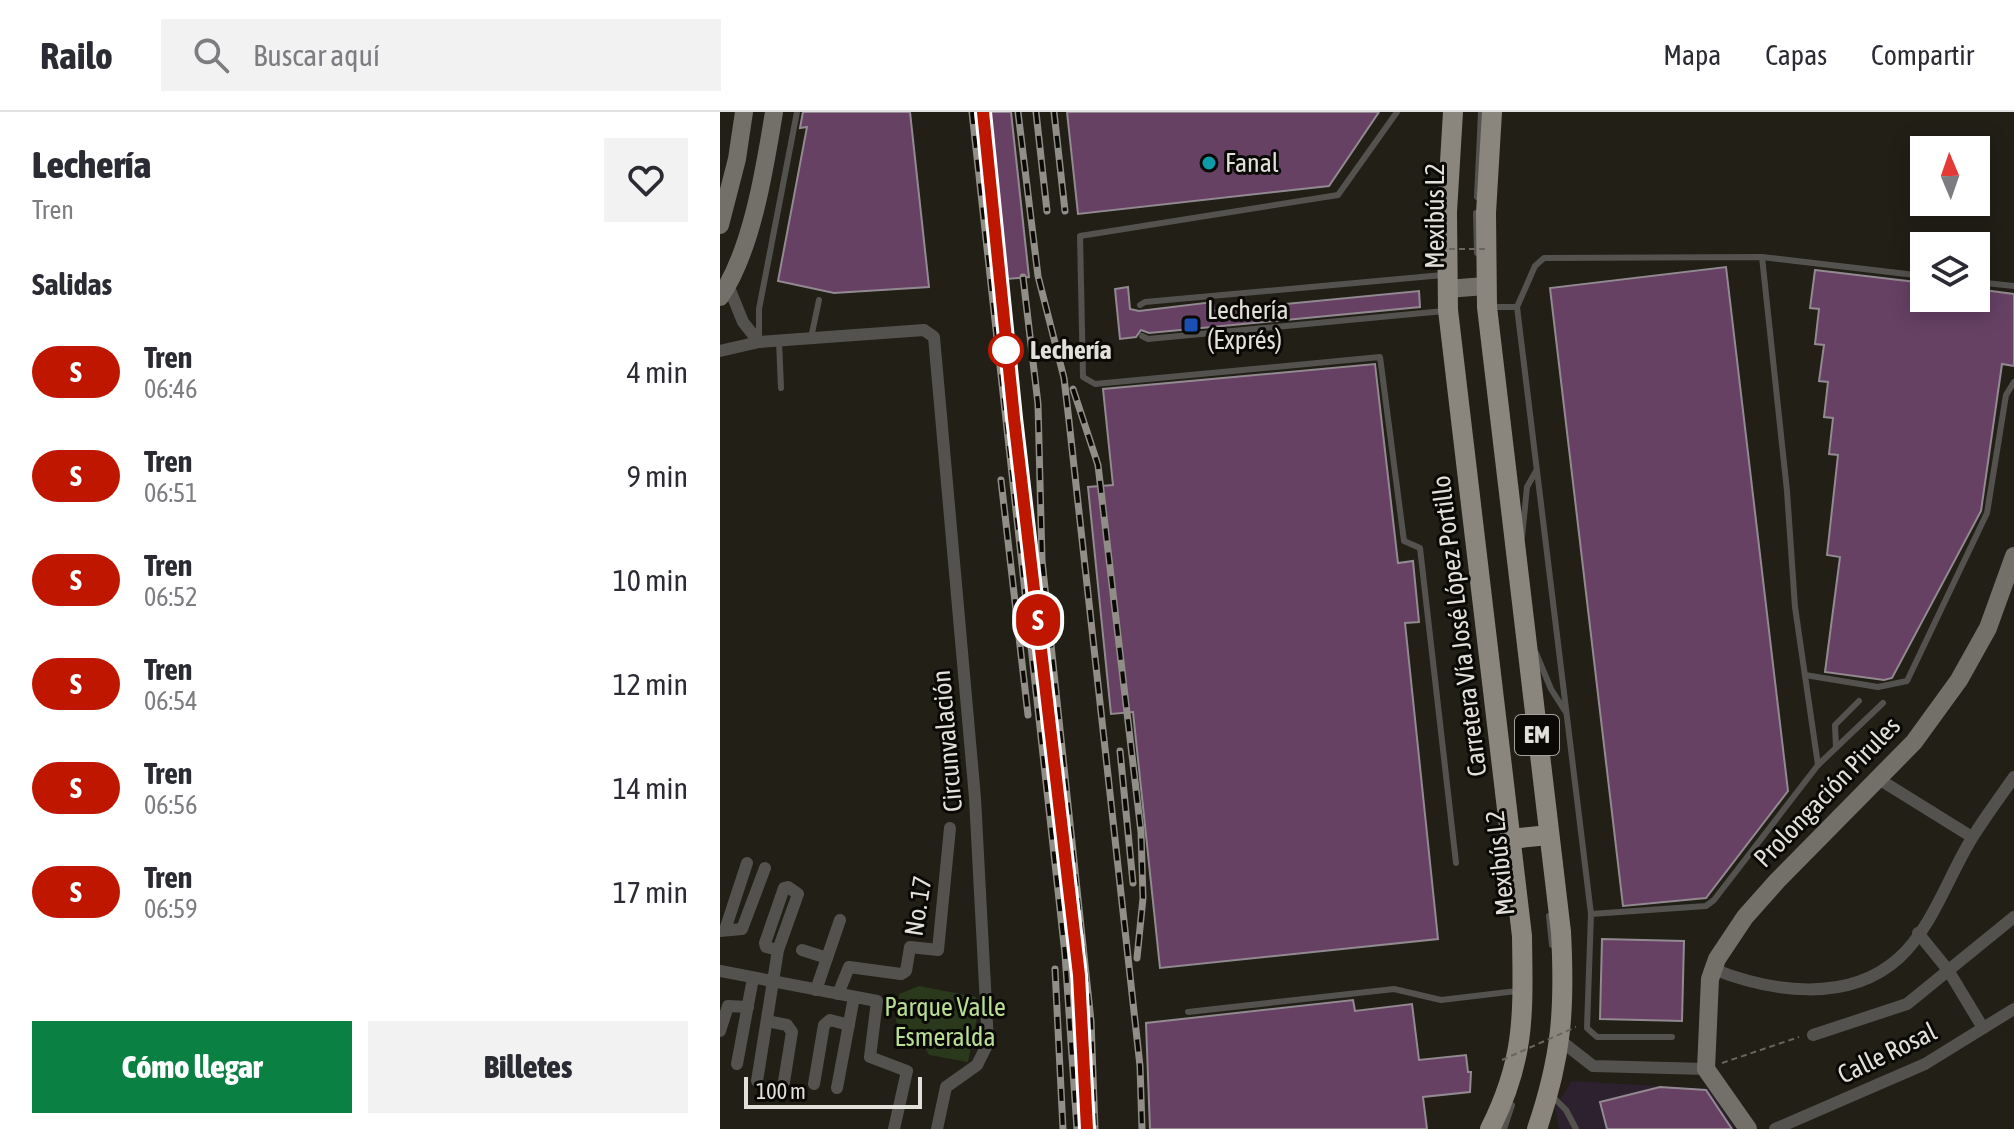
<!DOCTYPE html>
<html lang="es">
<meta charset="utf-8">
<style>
body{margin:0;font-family:"Asap Condensed",sans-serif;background:#f2f2f3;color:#2b2b33;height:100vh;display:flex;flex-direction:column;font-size:30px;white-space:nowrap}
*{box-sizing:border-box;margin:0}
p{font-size:26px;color:#7c7c81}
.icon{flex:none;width:44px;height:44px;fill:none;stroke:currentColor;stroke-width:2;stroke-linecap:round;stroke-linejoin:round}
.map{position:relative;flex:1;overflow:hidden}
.panel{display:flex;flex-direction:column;background:#fff;width:720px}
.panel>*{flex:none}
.badge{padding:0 16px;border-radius:26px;font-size:28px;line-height:52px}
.needle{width:52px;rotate:358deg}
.tools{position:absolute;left:1190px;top:24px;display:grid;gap:16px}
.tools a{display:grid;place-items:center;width:80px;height:80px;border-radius:0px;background:#fff;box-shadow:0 4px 20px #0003;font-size:40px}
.scale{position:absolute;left:24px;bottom:20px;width:178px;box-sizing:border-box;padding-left:8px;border:4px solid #e2e0da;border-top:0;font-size:22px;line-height:28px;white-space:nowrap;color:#e2e0da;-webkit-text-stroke:6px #0a0906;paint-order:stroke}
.map>.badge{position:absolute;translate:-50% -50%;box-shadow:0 0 0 4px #fff}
h2{padding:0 32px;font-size:30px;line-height:72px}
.round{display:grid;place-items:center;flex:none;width:84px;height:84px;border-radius:0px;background:#f2f2f3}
.summary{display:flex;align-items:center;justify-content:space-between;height:136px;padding:0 32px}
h1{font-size:38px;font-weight:800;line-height:60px}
.cta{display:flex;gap:16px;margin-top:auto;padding:16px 32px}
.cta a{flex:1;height:92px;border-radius:0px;background:#0b8043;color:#fff;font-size:32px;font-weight:800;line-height:92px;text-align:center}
.cta a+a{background:#f2f2f3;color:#2b2b33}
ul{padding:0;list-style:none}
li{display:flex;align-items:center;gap:24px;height:104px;padding:0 32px}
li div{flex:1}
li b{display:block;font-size:30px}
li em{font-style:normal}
li .badge{min-width:88px;font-weight:700;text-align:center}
header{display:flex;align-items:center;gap:48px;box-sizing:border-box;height:112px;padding:0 40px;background:#fff;border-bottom:2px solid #e1e1e2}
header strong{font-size:38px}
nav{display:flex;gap:44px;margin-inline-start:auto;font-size:28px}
.search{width:560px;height:72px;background:#f2f2f3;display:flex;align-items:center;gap:20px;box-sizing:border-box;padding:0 28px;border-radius:0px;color:#7c7c81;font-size:30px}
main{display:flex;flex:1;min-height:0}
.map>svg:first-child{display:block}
.commercial{fill:#2d212f}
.green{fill:#2a381b}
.building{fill:#664164;stroke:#928991;stroke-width:2}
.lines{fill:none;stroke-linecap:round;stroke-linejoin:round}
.path{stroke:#67655e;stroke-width:2;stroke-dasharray:6 4;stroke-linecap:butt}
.service{stroke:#54524e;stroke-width:6}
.minor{stroke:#54524e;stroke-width:12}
.secondary{stroke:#727069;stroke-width:18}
.primary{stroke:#8a867d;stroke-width:20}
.rail-casing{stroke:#908e87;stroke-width:7}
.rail{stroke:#0a0906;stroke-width:4;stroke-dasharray:12;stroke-linecap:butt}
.path-bridge{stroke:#67655e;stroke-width:2;stroke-dasharray:6 4;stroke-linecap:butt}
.line-casing{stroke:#fff;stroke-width:18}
.line{stroke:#bf1600;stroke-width:12}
.culture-dot{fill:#0f9aa8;stroke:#0a0906;stroke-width:3}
.transit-dot{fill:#1a4fb4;stroke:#0a0906;stroke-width:3}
.stop-dot{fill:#fff;stroke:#bf1600;stroke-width:4}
.labels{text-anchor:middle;stroke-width:6;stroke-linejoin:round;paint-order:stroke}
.shield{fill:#0a0906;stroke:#a1a09a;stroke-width:2}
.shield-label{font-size:24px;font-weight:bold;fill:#e2e0da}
.poi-label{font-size:26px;fill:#e2e0da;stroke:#0a0906;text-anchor:start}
.street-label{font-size:26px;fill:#e2e0da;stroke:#0a0906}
.stop-label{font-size:26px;font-weight:bold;fill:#e2e0da;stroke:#0a0906;text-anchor:start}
.park-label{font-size:26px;fill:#b9dd94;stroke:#0a0906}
</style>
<header>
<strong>Railo</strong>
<div class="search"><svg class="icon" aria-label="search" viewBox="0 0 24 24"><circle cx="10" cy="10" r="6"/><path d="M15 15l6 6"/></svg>Buscar aquí</div>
<nav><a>Mapa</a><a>Capas</a><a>Compartir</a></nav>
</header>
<main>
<section class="panel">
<div class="summary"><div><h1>Lechería</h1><p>Tren</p></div><a class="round"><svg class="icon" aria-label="heart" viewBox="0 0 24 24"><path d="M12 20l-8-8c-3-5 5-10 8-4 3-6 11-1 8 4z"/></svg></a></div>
<h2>Salidas</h2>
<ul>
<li><span class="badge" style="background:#bf1600;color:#fff">S</span><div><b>Tren</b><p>06:46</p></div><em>4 min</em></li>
<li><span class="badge" style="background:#bf1600;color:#fff">S</span><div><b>Tren</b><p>06:51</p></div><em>9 min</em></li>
<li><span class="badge" style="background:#bf1600;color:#fff">S</span><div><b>Tren</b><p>06:52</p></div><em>10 min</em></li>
<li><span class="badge" style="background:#bf1600;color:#fff">S</span><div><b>Tren</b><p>06:54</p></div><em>12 min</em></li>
<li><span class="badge" style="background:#bf1600;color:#fff">S</span><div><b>Tren</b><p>06:56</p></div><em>14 min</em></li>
<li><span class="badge" style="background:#bf1600;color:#fff">S</span><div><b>Tren</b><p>06:59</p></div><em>17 min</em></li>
</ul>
<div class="cta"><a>Cómo llegar</a><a>Billetes</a></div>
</section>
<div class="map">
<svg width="1294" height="1017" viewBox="0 0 1294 1017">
<rect width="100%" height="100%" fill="#211f16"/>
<polygon class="commercial" points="852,969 990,977 1015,1017 839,1017 835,995"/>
<polygon class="green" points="199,874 256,885 258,900 248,950 209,943 200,927 176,910 179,882"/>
<g class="building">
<polygon points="83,0 190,0 209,175 114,181 58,169 87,15 80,16"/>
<polygon points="257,0 291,0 309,165 275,168"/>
<polygon points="347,0 659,0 609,74 358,102"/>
<polygon points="1006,155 1068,679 986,786 903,794 830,176"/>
<polygon points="1095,158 1204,171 1204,186 1256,186 1256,177 1294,182 1294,254 1282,252 1261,399 1172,566 1164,568 1105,560 1120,445 1107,443 1118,343 1109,342 1113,306 1104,305 1108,270 1099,269 1104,233 1095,232 1099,197 1090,196"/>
<polygon points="408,175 410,197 419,199 493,190 494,199 699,179 700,195 429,221 421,218 416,225 400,227 395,177"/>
<polygon points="655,252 678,451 693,449 699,510 685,511 718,827 440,856 413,600 391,602 368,375 393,373 383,277"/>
<polygon points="882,827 964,829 962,909 880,907"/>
<polygon points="633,888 635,899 692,892 699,948 746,943 748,960 751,960 750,980 703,985 707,1017 430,1017 426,911"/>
<polygon points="940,975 986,978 1012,1017 887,1017 880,990"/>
</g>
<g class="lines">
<g class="path">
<polyline points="709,137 710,114"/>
<polyline points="1002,951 1079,925"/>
</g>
<g class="service">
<polyline points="677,0 618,83 360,124 363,265 375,272 660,245 684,429 700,436 736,751"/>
<polyline points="757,85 761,0"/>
<polyline points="756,101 757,141"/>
<polyline points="1042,145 1204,164"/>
<polyline points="1256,170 1294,174"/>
<polyline points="420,193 425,190 723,163"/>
<polyline points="772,195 797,195"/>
<polyline points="422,224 428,227 724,199"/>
<polyline points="39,225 39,197 77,0"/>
<polyline points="91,226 99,188"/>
<polyline points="59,229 61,276"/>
<polyline points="802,425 807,375 816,359"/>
<polyline points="816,541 831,577 845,599"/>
<polyline points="1085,563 1158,575 1187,569 1267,401 1286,283 1294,270"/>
<polyline points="1116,635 1115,613 1139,589"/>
<polyline points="1098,653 1163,591"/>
<polyline points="871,802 986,794 994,788 1098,653 1075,495 1067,379 1042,145 824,146 815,154 797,195 871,802 867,916 877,925 952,925"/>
<polyline points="829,804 832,833"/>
<polyline points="468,900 674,877 721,888 797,879"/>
<polyline points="832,984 846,998 856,1017"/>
<polyline points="784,1017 792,993"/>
</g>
<g class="minor">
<polyline points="8,173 23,210 39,230"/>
<polyline points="0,239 39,230 204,218 214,225 255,686 268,931 257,953 226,975 217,1017"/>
<polyline points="1157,666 1252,725"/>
<polyline points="5,818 27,751"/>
<polyline points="0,819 22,817 45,756"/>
<polyline points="1198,821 1228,858 1263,916"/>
<polyline points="82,838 107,846"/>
<path d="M993 857C1051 880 1128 892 1179 846 1212 816 1229 763 1252 726 1265 705 1280 685 1294 665"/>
<polyline points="0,859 157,889 150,945 187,959 174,1017"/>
<polyline points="96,878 120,808"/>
<polyline points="118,882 129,855 181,862 186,859 190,835 218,838 230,716"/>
<polyline points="47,909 67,913 72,920 63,976"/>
<polyline points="0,919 8,894 28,895"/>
<polyline points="1093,923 1187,892 1294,805"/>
<polyline points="841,929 873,954 986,957"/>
<polyline points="17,952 33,866"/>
<polyline points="37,969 58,838 78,782 68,775 64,776 45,831 46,835 58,838"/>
<polyline points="94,972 104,913 110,908 129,913"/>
<polyline points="117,976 134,885"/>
<polyline points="1055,1017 1205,952 1294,897"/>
</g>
<g class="secondary">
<polyline points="0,113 17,47 24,0"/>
<polyline points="727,177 765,174"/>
<path d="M0 185C32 139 45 55 54 0"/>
<polyline points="1028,1017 986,957 990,867 997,847 1025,805 1057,769 1194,630 1239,568 1268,516 1294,444"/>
</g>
<g class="primary">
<path d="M733 0 727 100 728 198 802 824C803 900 806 946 770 1017"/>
<path d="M772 0 766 101 767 195 841 820C845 896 842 944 817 1017"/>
<polyline points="790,727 829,723"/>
</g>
<g class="rail-casing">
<g id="rail">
<polyline points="252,0 345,842 357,1017"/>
<polyline points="298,0 318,164 344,266 349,309 420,954 422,1017"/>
<polyline points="316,0 327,99"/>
<polyline points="334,0 345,99"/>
<polyline points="303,165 318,292 322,448 371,909 375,1017"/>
<polyline points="353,277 378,353 421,720 423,786 417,846"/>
<polyline points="281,368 308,603"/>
<polyline points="400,639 413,771"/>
<polyline points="335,857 343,1017"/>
</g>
</g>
<use href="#rail" class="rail"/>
<g class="path-bridge">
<polyline points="709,137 768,137"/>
<polyline points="782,948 856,915"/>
</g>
</g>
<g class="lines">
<g class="line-casing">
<polyline id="line" points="263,0 294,306 359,863 367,1017"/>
</g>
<use href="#line" class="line"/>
</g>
<circle class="culture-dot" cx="489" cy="51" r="8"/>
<rect class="transit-dot" x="463" y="205" width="16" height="16" rx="4"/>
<circle class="stop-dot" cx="286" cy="238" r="16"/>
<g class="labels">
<rect class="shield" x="795" y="603" width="44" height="40" rx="6"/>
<g class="shield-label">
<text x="817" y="631">EM</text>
</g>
<g class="poi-label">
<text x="505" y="60">Fanal</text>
<text x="487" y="207">Lechería<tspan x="487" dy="30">(Exprés)</tspan></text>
</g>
<g class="street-label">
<text transform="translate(715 104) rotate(-90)" y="9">Mexibús L2</text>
<text transform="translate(739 514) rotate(-97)" y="9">Carretera Vía José López Portillo</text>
<text transform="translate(227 629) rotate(-95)" y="9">Circunvalación</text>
<text transform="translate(1107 680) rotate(-46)" y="9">Prolongación Pirules</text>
<text transform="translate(780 751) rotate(-96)" y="9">Mexibús L2</text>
<text transform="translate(198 794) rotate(-81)" y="9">No. 17</text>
<text transform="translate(1167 941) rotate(-26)" y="9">Calle Rosal</text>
</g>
<g class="stop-label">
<text x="310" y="247">Lechería</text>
</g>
<g class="park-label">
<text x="225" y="904">Parque Valle<tspan x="225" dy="30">Esmeralda</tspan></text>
</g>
</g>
</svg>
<div class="tools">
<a><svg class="needle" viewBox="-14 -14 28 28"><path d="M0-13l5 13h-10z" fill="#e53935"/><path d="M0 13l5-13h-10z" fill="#7c7c81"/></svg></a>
<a><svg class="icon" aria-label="layers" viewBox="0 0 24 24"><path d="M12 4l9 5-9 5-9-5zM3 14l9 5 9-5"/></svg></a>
</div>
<div class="scale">100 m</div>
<b class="badge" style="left:318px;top:508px;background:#bf1600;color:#fff">S</b>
</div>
</main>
